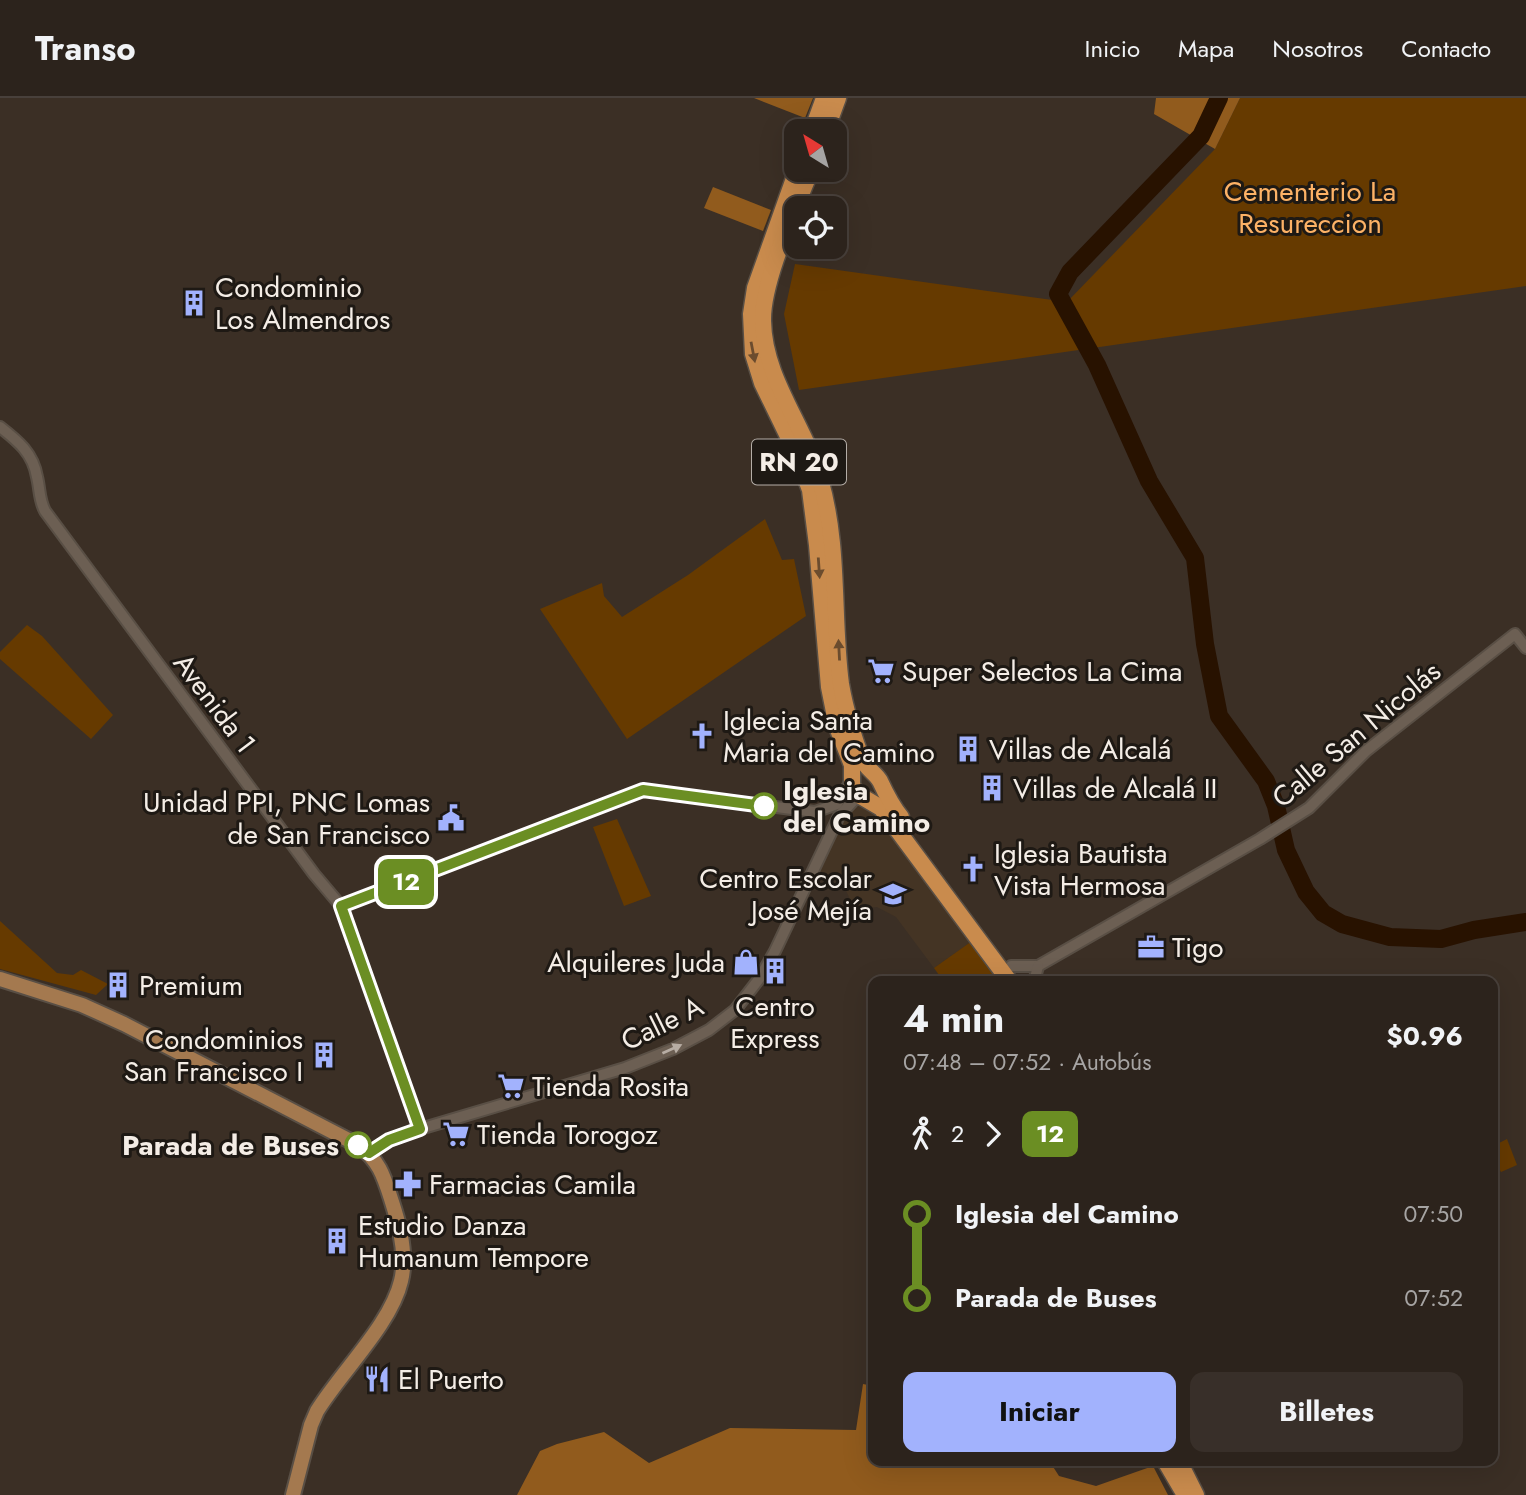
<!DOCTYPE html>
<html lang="es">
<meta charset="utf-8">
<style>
body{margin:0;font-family:Jost,sans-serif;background:#382f29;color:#f1f3f6;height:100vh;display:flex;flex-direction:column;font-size:26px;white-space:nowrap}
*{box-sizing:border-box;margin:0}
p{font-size:23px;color:#a6a4a3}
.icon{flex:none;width:38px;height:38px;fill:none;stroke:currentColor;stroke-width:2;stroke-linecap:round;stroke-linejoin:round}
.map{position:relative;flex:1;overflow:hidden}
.drawer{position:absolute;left:868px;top:878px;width:630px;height:490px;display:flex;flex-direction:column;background:#2c231c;border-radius:14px;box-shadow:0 7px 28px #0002,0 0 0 2px #48403b}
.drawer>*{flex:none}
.badge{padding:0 14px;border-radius:10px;font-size:24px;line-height:46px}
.needle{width:46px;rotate:323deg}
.buttons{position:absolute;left:784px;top:21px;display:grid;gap:14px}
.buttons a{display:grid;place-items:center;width:63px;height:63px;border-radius:14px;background:#2c231c;box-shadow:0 7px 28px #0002,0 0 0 2px #48403b;font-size:35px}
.map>.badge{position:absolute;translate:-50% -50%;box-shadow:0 0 0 4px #fff}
.legs{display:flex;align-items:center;gap:10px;height:77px;padding:0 35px;font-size:23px}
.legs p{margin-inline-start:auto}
.headline{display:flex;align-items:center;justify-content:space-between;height:119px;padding:0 35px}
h1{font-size:38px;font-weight:700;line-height:52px}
.primary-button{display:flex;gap:14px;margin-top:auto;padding:14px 35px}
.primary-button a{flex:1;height:80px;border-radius:14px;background:#a2b2fd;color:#111;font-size:28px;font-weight:700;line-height:80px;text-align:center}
.primary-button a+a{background:#382f29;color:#f1f3f6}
ul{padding:0 35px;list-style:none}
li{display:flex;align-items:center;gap:24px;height:84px;font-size:26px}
li i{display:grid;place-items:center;width:10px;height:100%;margin:0 9px;background:currentColor}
li i::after{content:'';width:18px;height:18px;margin:-9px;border:5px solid;border-radius:50%;background:#2c231c}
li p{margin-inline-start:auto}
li:first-child i{background:linear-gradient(#0000 50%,currentColor 0)}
li:last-child i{background:linear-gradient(currentColor 50%,#0000 0)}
header{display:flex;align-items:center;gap:42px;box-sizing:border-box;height:98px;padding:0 35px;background:#2c231c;border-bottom:2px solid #48403b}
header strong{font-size:33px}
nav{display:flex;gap:38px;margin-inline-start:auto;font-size:24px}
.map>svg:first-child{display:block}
.built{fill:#443424}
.green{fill:#663a00}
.forest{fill:#915b1d}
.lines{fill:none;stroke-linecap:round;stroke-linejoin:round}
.river{stroke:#281200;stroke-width:18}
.minor-casing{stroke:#594f45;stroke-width:14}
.major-casing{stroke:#594f45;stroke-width:18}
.highway-casing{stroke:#594f45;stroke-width:19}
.minor{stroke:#6c5f53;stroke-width:10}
.major{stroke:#a4794f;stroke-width:14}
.highway{stroke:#c98b4d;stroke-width:16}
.oneway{fill:#6b4c2e}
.oneway2{fill:#b7ada4}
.line-1-casing{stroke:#fff;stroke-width:16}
.line-1{stroke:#6b8e23;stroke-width:10}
.stop-1-dot{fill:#fff;stroke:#6b8e23;stroke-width:3.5}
.labels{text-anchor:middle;stroke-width:6;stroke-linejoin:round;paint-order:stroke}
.shield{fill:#1e1914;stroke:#b4ada7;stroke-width:2}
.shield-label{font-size:26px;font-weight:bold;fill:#f4ede6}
.park-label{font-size:28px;fill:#fdb266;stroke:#1e1914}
.poi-label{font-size:28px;fill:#f4ede6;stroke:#1e1914;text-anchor:start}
.street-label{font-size:28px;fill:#f4ede6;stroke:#1e1914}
.stop-label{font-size:28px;font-weight:bold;fill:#f4ede6;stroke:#1e1914;text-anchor:start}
</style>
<header>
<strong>Transo</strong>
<nav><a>Inicio</a><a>Mapa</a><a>Nosotros</a><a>Contacto</a></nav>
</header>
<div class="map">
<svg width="1526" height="1397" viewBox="0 0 1526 1397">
<rect width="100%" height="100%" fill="#3b2f25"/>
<polygon class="built" points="859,703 875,709 972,843 934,870 896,819 877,809 855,812 842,784 818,775 843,723"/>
<g class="green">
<polygon points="1240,0 1526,0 1526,188 799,292 784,216 795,166 1067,204 1215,51"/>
<polygon points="765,421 782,462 794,461 806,518 627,641 540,511 602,485 604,498 622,519 688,477"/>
<polygon points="27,527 42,538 113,617 91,641 0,561 0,554"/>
<polygon points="617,721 651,798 624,808 593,729"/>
<polygon points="0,823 57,875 73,877 81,872 108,886 96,897 0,871"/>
<polygon points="972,843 1003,884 944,884 934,870"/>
<polygon points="1507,1041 1517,1067 1501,1074 1493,1059 1493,1048"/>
</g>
<g class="forest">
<polygon points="754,0 813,0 805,20"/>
<polygon points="1156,0 1240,0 1215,51 1154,16"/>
<polygon points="713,89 771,112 763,133 704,110"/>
<polygon points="863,1286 873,1288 873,1363 1047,1363 1050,1364 1059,1378 1096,1388 1153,1368 1168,1397 517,1397 540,1353 557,1346 604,1334 649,1365 730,1330 856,1332"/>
</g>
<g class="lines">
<polyline class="river" points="1219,0 1201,38 1070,174 1058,196 1097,267 1149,383 1195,460 1205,546 1219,618 1266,683 1276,708 1286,752 1306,794 1323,815 1342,826 1390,839 1441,841 1474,832 1526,824"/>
<g class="minor-casing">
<g id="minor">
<path d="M0 329C18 343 33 355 37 379 40 391 39 402 45 413L314 776 341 808 420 1031"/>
<polyline points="341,808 643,692 815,714 837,706 851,683"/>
<polyline points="1011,868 1038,868 1260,741 1309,710 1366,653 1515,536 1526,550"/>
<polyline points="1034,884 1038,868"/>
<polyline points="369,1055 389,1043 420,1031 625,970 673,951 709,932 735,912 759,881 775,853 839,718 854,702 863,700"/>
</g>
</g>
<g class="major-casing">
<path id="major" d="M0 881 82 907 124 926 358 1047C380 1063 384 1079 392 1104 400 1128 407 1159 401 1183 391 1226 341 1274 317 1313L311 1327 293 1397"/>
</g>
<g class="highway-casing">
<g id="highway">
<polyline points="812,33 824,0"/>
<polyline points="826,33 838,0"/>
<polyline points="797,72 755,190 751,216 753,256 762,285 797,357 810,392 817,447 829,589 837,629 852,667 852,688 859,697 881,710 1010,884"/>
<path d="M811 72C796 110 762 183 763 223 764 281 805 327 820 381 840 448 832 518 841 586 844 604 856 653 866 667 870 673 876 676 880 683 886 696 892 708 901 719"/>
<polyline points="1165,1363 1185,1397"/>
<polyline points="1179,1363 1196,1397"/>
</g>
</g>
<use href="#minor" class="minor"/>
<use href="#major" class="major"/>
<use href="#highway" class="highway"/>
</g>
<defs><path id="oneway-solid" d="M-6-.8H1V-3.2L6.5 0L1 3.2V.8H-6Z" transform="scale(1.75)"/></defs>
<g class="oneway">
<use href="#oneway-solid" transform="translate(753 254) rotate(79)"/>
<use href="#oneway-solid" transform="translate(819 470) rotate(86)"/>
<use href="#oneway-solid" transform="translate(839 552) rotate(-93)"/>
</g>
<use class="oneway2" href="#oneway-solid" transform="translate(672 951) rotate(-24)"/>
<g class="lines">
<g class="line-1-casing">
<polyline id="line-1" points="358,1047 369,1055 389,1042 420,1031 341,808 643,692 764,708"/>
</g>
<use href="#line-1" class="line-1"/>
</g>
<defs>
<g id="building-bare" transform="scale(2.1)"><path d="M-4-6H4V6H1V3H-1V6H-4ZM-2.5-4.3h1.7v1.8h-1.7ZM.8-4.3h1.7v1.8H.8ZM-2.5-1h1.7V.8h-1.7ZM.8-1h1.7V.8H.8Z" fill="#a2b2fd" stroke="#1e1914" stroke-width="2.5" paint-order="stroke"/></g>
<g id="supermarket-bare" transform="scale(2.1)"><path d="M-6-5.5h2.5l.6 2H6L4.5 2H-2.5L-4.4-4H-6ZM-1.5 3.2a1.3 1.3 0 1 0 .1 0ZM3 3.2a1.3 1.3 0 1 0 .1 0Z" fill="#a2b2fd" stroke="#1e1914" stroke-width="2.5" paint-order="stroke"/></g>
<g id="church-bare" transform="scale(2.1)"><path d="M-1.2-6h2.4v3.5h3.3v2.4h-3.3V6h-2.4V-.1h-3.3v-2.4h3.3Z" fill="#a2b2fd" stroke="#1e1914" stroke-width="2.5" paint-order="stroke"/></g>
<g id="civic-bare" transform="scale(2.1)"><path d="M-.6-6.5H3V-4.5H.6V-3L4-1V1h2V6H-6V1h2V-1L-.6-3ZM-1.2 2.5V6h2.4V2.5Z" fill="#a2b2fd" stroke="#1e1914" stroke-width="2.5" paint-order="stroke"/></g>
<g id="school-bare" transform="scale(2.1)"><path d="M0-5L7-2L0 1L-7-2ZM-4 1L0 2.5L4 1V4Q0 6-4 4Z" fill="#a2b2fd" stroke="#1e1914" stroke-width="2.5" paint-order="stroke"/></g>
<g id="office-bare" transform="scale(2.1)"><path d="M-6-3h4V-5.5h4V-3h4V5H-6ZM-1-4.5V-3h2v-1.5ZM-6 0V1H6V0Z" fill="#a2b2fd" stroke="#1e1914" stroke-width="2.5" paint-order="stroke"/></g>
<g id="shop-bare" transform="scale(2.1)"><path d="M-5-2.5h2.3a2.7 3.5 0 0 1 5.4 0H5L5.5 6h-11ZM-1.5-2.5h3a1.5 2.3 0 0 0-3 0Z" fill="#a2b2fd" stroke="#1e1914" stroke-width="2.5" paint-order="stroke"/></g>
<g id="pharmacy-bare" transform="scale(2.1)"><path d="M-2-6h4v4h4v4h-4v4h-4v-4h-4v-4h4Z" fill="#a2b2fd" stroke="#1e1914" stroke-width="2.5" paint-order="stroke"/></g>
<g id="restaurant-bare" transform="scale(2.1)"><path d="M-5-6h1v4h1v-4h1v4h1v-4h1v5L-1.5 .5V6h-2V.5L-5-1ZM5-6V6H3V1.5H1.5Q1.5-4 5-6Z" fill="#a2b2fd" stroke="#1e1914" stroke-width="2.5" paint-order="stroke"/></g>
</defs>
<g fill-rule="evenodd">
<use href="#building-bare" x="194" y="205"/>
<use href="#supermarket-bare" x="881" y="573"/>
<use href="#church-bare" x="702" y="638"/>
<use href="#building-bare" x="968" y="651"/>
<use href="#building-bare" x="992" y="690"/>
<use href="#civic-bare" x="451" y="720"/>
<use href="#church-bare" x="973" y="771"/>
<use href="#school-bare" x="893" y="796"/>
<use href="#office-bare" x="1151" y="849"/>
<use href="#shop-bare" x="746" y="864"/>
<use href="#building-bare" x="775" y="873"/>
<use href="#building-bare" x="118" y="887"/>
<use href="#building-bare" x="324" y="957"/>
<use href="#supermarket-bare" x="511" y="988"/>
<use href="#supermarket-bare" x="456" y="1036"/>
<use href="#pharmacy-bare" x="408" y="1086"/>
<use href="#building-bare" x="337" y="1143"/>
<use href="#restaurant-bare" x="377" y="1281"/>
</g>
<g class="stop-1-dot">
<circle cx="764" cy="708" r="12"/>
<circle cx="358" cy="1047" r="12"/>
</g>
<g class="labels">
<rect class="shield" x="752" y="341.5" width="94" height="45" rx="5"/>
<g class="shield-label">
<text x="799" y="373">RN 20</text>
</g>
<g class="park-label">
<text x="1310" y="103">Cementerio La<tspan x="1310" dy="32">Resureccion</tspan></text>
</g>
<g class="poi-label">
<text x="215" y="199">Condominio<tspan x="215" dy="32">Los Almendros</tspan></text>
<text x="902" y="583">Super Selectos La Cima</text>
<text x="723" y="632">Iglecia Santa<tspan x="723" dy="32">Maria del Camino</tspan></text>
<text x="989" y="661">Villas de Alcalá</text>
<text x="1013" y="700">Villas de Alcalá II</text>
<text x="430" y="714" text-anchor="end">Unidad PPI, PNC Lomas<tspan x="430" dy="32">de San Francisco</tspan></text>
<text x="994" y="765">Iglesia Bautista<tspan x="994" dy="32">Vista Hermosa</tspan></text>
<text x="872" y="790" text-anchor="end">Centro Escolar<tspan x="872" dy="32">José Mejía</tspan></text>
<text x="1172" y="859">Tigo</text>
<text x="725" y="874" text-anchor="end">Alquileres Juda</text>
<text x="139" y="897">Premium</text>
<text x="775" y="918" text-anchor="middle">Centro<tspan x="775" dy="32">Express</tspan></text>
<text x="303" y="951" text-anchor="end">Condominios<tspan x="303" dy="32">San Francisco I</tspan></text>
<text x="532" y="998">Tienda Rosita</text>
<text x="477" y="1046">Tienda Torogoz</text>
<text x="429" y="1096">Farmacias Camila</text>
<text x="358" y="1137">Estudio Danza<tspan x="358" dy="32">Humanum Tempore</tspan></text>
<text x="398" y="1291">El Puerto</text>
</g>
<g class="street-label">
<text transform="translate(215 605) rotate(53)" y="10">Avenida 1</text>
<text transform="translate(1356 636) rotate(-40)" y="10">Calle San Nicolás</text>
<text transform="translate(662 925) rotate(-26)" y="10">Calle A</text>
</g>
<g class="stop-label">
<text x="783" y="702">Iglesia<tspan x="783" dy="32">del Camino</tspan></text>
<text x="339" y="1057" text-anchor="end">Parada de Buses</text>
</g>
</g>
</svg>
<div class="buttons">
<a><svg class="needle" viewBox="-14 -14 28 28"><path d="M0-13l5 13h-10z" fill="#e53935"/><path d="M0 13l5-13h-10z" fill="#a6a4a3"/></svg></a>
<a><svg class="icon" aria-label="locate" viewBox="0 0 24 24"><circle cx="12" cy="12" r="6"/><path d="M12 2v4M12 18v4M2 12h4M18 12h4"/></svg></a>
</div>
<b class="badge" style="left:406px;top:784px;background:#6b8e23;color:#fff">12</b>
<section class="drawer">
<div class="headline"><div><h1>4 min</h1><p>07:48 – 07:52 · Autobús</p></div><b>$0.96</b></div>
<div class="legs"><svg class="icon" aria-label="walk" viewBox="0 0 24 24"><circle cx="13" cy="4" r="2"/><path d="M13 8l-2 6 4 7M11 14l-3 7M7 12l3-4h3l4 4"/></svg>2<svg class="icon" aria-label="forward" viewBox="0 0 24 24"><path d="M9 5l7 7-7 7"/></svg><b class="badge" style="background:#6b8e23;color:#fff">12</b></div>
<ul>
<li><i style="color:#6b8e23"></i><b>Iglesia del Camino</b><p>07:50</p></li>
<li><i style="color:#6b8e23"></i><b>Parada de Buses</b><p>07:52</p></li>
</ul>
<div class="primary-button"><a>Iniciar</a><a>Billetes</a></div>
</section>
</div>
